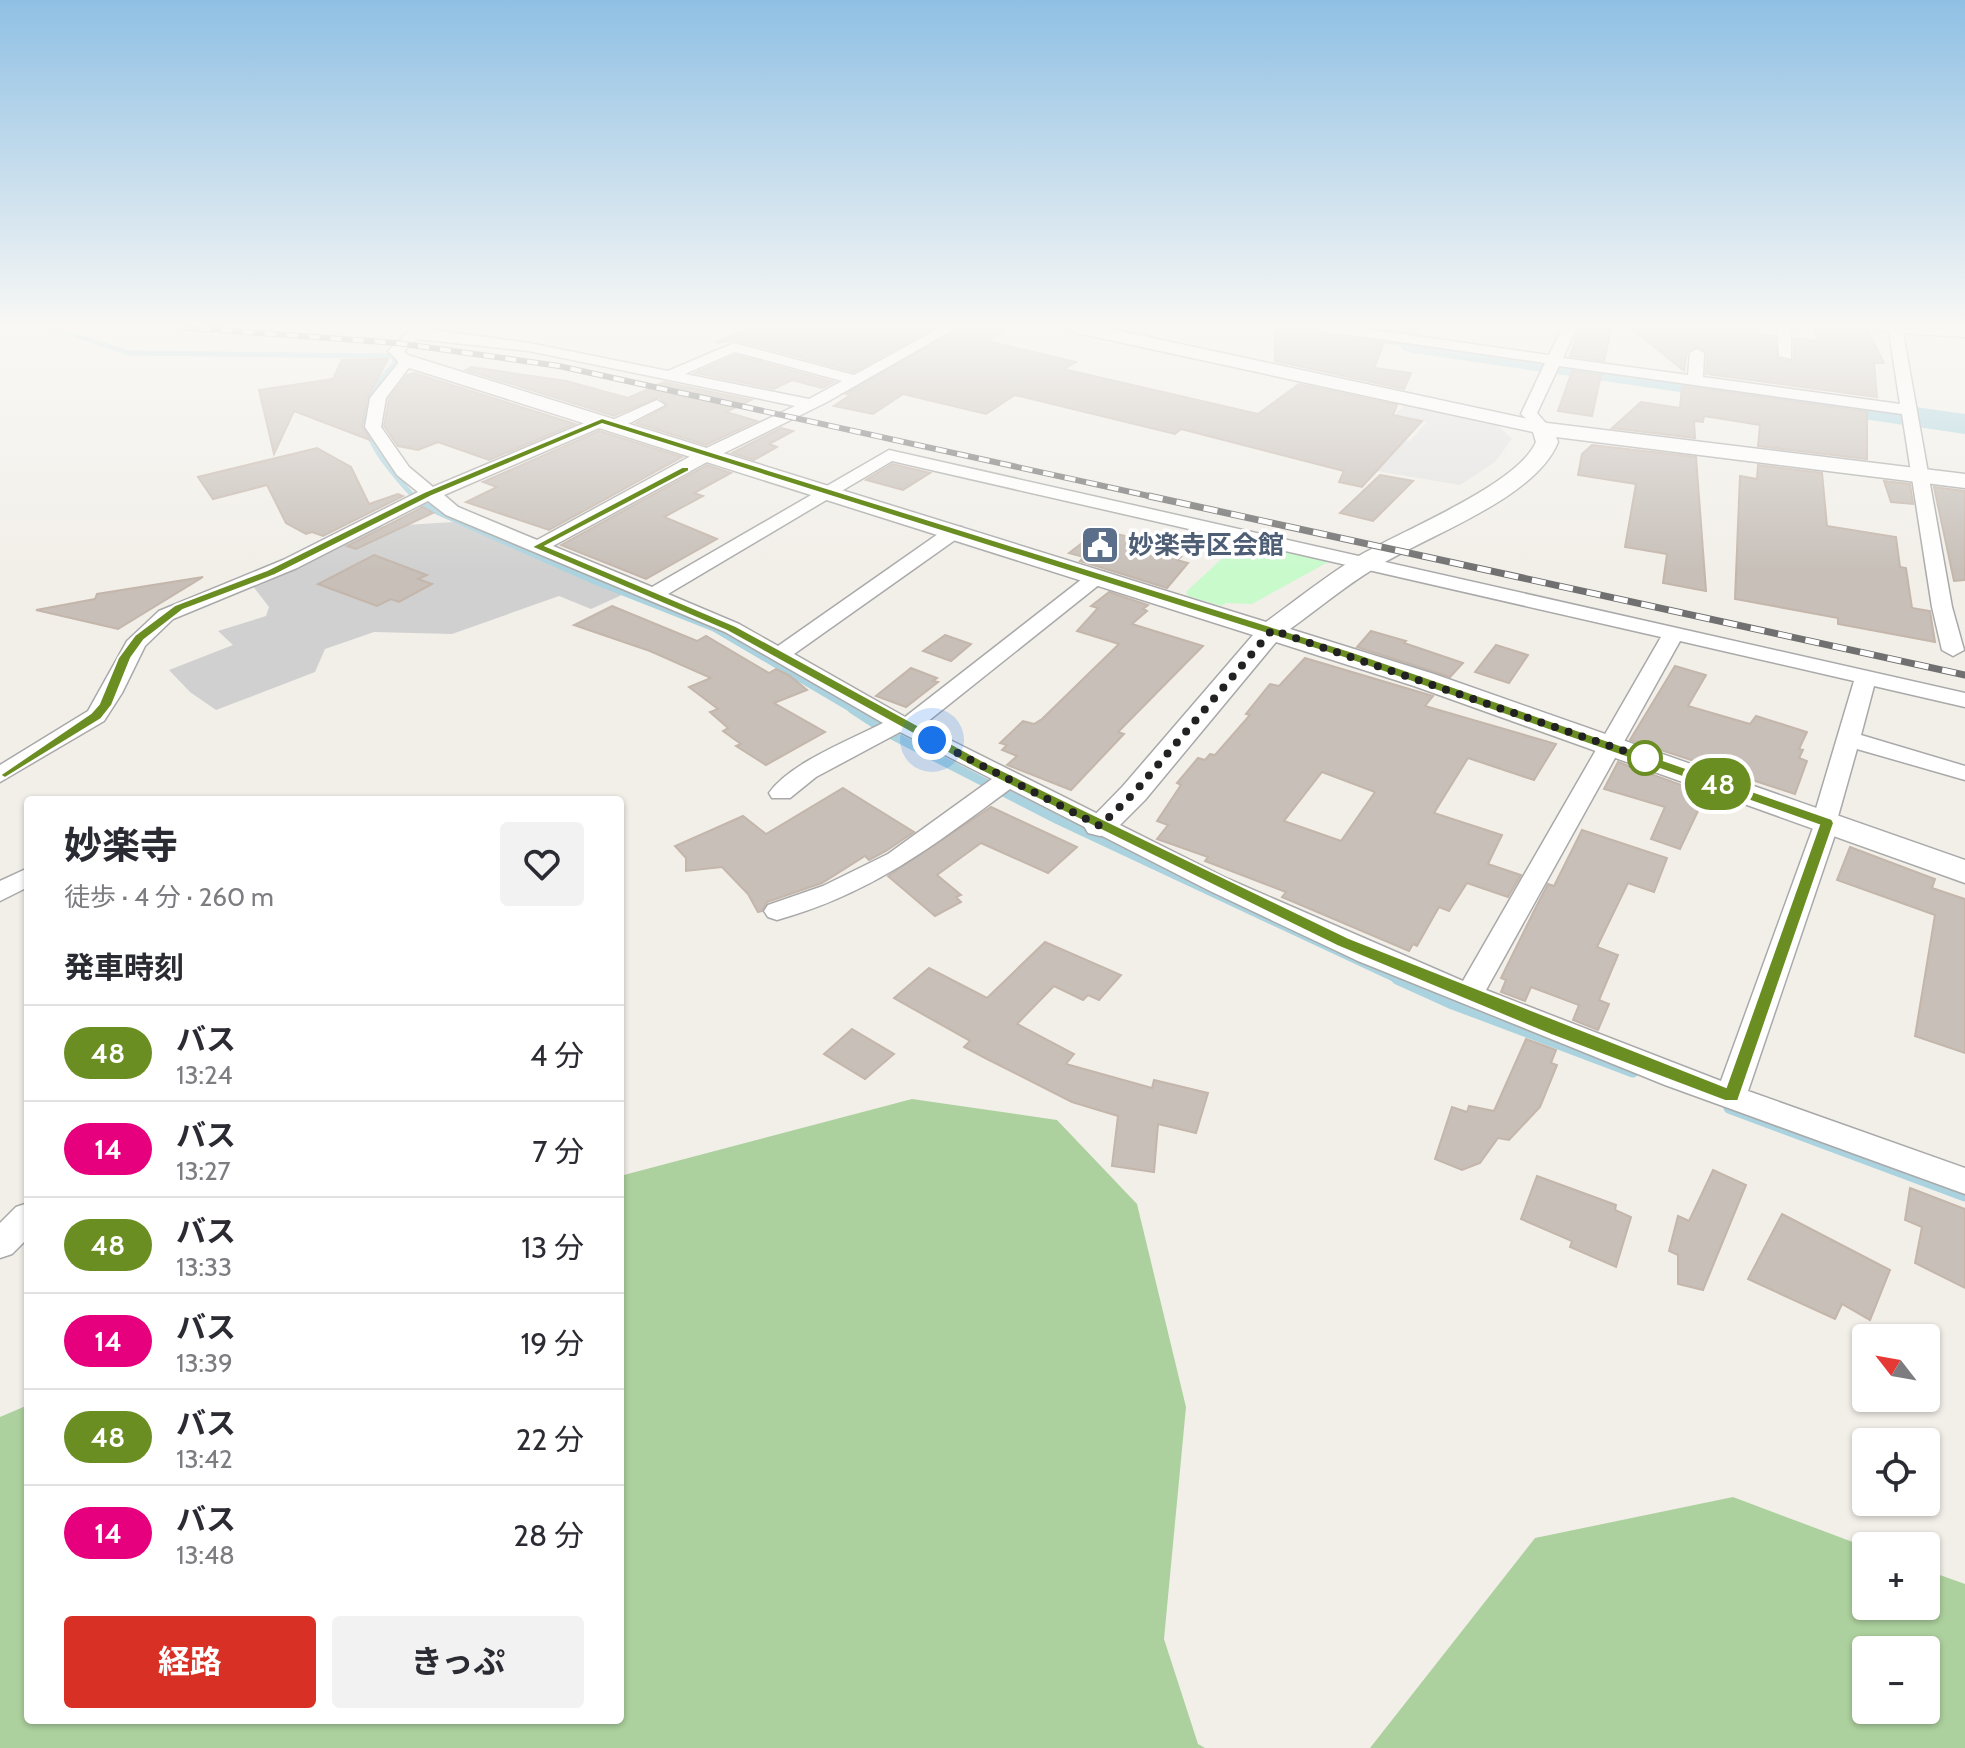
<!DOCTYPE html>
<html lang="ja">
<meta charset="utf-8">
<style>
body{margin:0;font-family:Cabin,"Noto Sans JP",sans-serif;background:#f2f2f3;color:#2b2b33;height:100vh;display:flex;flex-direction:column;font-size:30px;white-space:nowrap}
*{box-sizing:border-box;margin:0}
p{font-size:26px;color:#7c7c81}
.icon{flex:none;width:44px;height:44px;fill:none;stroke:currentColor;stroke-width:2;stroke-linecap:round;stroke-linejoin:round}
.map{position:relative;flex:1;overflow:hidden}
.side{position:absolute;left:24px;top:796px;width:600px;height:928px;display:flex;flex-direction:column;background:#fff;border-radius:8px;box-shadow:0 2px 6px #0004}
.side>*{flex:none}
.badge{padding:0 16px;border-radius:26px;font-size:28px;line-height:52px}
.needle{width:52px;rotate:301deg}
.controls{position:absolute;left:1852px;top:1324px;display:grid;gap:16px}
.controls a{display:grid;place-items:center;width:88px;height:88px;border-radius:8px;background:#fff;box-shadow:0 2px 6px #0004;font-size:40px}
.you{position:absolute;width:40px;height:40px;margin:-20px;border:6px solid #fff;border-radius:50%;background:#1a73e8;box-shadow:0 0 0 12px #1a73e833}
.map>.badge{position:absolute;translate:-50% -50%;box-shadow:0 0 0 4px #fff}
h2{padding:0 40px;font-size:30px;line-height:72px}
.round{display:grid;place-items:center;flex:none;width:84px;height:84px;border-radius:8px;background:#f2f2f3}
.head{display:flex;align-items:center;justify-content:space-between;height:136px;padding:0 40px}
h1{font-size:38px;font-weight:700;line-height:60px}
.cta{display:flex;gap:16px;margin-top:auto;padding:16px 40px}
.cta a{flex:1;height:92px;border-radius:8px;background:#d93025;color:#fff;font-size:32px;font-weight:700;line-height:92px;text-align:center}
.cta a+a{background:#f2f2f3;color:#2b2b33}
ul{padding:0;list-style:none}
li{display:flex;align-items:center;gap:24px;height:96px;padding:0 40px;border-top:2px solid #e1e1e2}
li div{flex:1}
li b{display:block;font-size:30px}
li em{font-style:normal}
li .badge{min-width:88px;font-weight:700;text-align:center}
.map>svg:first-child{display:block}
.religious{fill:#d0d0d0}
.forest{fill:#add19e;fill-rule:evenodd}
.park{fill:#c8facc}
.parking{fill:#e2e2e2}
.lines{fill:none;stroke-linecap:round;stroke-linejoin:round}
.stream-far3{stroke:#aad3df;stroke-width:5}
.stream-far2{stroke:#aad3df;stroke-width:7}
.stream-far1{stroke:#aad3df;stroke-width:9}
.stream{stroke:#aad3df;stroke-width:11}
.river{fill:#aad3df;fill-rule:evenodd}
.building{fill:#c7bfb8;stroke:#c4b6ab;stroke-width:2;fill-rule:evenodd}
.minor-casing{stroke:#a9a9a9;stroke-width:3}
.tertiary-casing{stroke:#a9a9a9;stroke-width:3}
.minor{fill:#fff;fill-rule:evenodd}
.tertiary{fill:#fff;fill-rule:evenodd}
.rail-far1-casing{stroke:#707070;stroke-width:6}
.rail-casing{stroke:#707070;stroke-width:7}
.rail-far1{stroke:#fff;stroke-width:4;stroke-dasharray:11;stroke-linecap:butt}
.rail{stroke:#fff;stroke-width:5;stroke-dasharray:14;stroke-linecap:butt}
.line{fill:#6b8e23;stroke:#fff;stroke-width:2}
.walk{stroke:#222;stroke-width:8;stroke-dasharray:0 14.4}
.stop-dot{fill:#fff;stroke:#6b8e23;stroke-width:4}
.labels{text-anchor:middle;stroke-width:7;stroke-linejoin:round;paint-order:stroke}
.far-service-label{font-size:26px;font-weight:bold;fill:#4e5e75;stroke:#fff;text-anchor:start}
</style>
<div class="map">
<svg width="1965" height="1748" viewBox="0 0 1965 1748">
<rect width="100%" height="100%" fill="#f2efe9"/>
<polygon class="religious" points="454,522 624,594 591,609 559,596 452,634 374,632 325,649 315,672 216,710 190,692 169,670 233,645 218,631 266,616 269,607 252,585 372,527"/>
<g class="forest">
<polygon points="912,1099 1057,1120 1137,1204 1186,1407 1164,1639 1198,1744 1205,1748 0,1748 0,1417 28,1405 28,1720 620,1720 620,1176"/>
<path d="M1733 1497 1866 1547V1606H1926V1570L1965 1584V1748H1370L1535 1538ZM1866 1650H1926V1710H1866Z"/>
</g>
<polygon class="park" points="1245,537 1325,556 1330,561 1252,604 1226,603 1222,606 1188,596 1186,592"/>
<polygon class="parking" points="1406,403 1494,422 1512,439 1495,462 1460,485 1347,466 1375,434 1410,441 1427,422 1395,415"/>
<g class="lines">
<g class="stream-far3">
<path d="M50 327 129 353 393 356 396 362C387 373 375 384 369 396 350 429 394 475 415 498"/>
<polyline points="1316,327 1373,340 1414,344"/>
</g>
<polyline class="stream-far2" points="413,496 421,504 595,581 714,628 855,711"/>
<polyline class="stream-far1" points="852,709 892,735 1058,820 1402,981"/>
<g class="stream">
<polyline points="1397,979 1450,1003 1633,1072"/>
<polyline points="1729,1108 1965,1196"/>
</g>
<polygon class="river" points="1387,327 1417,327 1424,337 1456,342 1965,414 1965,434 1414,353 1403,350"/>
</g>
<g class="building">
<polygon points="751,327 935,327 854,372 735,340 715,343"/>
<polygon points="961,327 1012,327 987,341 1076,362 1063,369 1258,414 1299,384 1397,405 1393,415 1422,421 1362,487 1339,482 1344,471 1181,429 1175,434 1015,395 986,414 903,394 873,414 834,406 850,395 846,394"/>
<polygon points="1275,327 1314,327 1324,334 1384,343 1374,368 1411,373 1404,389 1275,361"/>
<polygon points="1580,327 1612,327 1604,361 1570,356"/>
<polygon points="1630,327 1758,329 1757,333 1775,336 1777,358 1790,362 1794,359 1794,338 1816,341 1816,328 1868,331 1884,363 1874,363 1877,397 1706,374 1707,353 1698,346 1687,353 1684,371"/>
<polygon points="735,355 834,382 822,388 792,380 774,389 695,373"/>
<polygon points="388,359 367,398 362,426 370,440 294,411 274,454 259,390 333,379 342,360"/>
<polygon points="471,367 566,381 628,398 664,382 751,400 726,412 757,421 706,445 636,423 668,406 659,397 614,416 466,370"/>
<polygon points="1572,371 1601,375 1592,416 1558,411"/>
<polygon points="414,373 575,424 489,460 438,442 418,450 398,446 384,426 389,399 407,375"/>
<polygon points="1682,386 1867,412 1867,459 1758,446 1760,425 1704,416 1703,422 1694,421 1695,438 1612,428 1641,402 1680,408"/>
<polygon points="781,428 793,431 769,444 777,447 754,460 732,453"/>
<polygon points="599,431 682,457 549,530 466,502 497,487 483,482"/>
<polygon points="1592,445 1696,457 1706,591 1663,583 1667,554 1625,547 1636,484 1578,475 1582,454"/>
<polygon points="317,448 351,467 369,504 398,494 403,496 323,536 312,532 306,534 286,523 267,485 213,499 198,477"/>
<polygon points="892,464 930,473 903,490 866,480"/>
<polygon points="707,465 731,473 694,493 703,496 664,517 717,539 646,579 561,545"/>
<polygon points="1758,465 1822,473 1827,526 1896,537 1900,567 1906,568 1912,608 1930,611 1935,642 1838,624 1838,618 1735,599 1740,476 1757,479"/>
<polygon points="1380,475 1413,481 1373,521 1340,513"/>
<polygon points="1884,481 1910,484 1913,504 1891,502"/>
<polygon points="1934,487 1965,491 1965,580 1954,581"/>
<polygon points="423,507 433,513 356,549 347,546"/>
<polygon points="1099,530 1165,545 1159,551 1181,557 1177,560 1188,563 1167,588 1080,561 1084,557 1069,553"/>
<polygon points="374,555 427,575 418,579 432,584 399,602 391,599 377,606 318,584"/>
<polygon points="203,577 118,629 36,610 95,599 97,594"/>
<polygon points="1109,592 1148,605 1143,609 1147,611 1132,624 1203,646 1118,732 1124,734 1071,790 1007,765 1017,756 1002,750 1007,745 1000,743 1023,721 1034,724 1042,719 1119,644 1077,631 1098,608 1091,606"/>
<polygon points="612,606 697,641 706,636 769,673 776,669 789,675 807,690 774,703 825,732 766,765 736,746 741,744 723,731 728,728 710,712 718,709 689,687 711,678 650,651 574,625"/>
<polygon points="1371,631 1406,641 1404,643 1463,663 1450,677 1357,647"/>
<polygon points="945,635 971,644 951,661 923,651"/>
<polygon points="1496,645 1528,655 1509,683 1475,672"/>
<path d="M1305 658 1433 696 1425 706 1556 744 1534 780 1468 758 1434 813 1502 835 1488 864 1521 875 1508 897 1467 883 1449 911 1439 907 1417 946 1413 944 1409 951 1282 897 1286 892 1205 861 1208 857 1157 839 1168 825 1157 821 1181 785 1177 783 1198 758 1205 760 1210 754 1215 755 1250 715 1246 714 1270 684 1279 686ZM1322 772 1375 792 1341 841 1284 821Z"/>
<polygon points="1675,666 1706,675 1688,706 1750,724 1756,716 1807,732 1799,749 1803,750 1799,758 1807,761 1795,794 1630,740"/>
<polygon points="911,668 937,678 933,681 938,682 906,707 876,696"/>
<polygon points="1618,762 1706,794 1680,849 1651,839 1665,807 1604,789"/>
<polygon points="843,788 914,832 886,851 869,860 865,856 822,883 767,902 762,911 758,912 748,894 722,867 686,871 686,858 675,846 743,816 766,834"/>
<polygon points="991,807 1077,847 1048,873 981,843 937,875 961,895 956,897 961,902 935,916 888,876"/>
<polygon points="1582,830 1667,858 1654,892 1628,883 1597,947 1618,955 1599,1000 1609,1004 1598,1030 1573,1020 1579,1005 1531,987 1525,1001 1501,992 1506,980 1501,978 1536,907 1548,884 1554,886"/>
<polygon points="1850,847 1935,879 1932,888 1965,899 1965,1053 1915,1036 1935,915 1837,880"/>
<polygon points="1045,942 1121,975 1099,1000 1088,995 1083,1000 1054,986 1017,1024 1074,1054 1066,1064 1152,1088 1154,1080 1208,1093 1196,1133 1158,1124 1154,1172 1112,1166 1118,1116 1072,1102 987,1059 964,1047 970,1041 894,998 929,968 987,998"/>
<polygon points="852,1029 894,1054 865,1079 824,1054"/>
<polygon points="1526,1039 1556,1050 1551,1063 1557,1065 1540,1107 1509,1140 1498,1138 1480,1163 1462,1170 1435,1159 1452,1107 1467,1112 1469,1106 1494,1111"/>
<polygon points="1713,1170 1746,1185 1703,1290 1678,1284 1678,1255 1669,1251 1678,1216 1689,1221"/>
<polygon points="1537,1176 1616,1205 1615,1210 1631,1217 1616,1267 1570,1247 1572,1241 1521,1219"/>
<polygon points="1910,1188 1965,1209 1965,1288 1915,1263 1922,1227 1905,1220"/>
<polygon points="1782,1214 1890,1270 1870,1320 1842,1304 1835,1319 1748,1279"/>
</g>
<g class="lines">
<g class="minor-casing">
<g id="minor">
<path d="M413 327 529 343 668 371 734 343 854 375 941 327H958L827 402 718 456 553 546 652 587 889 450 1965 693V707L1874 686 1861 735 1965 766V780L1857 749 1837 820 1839 823 1748 1091 1965 1168V1194L1665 1085 1358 961 1210 891 1010 789C933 846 871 894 777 920L768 917 764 911 768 905 823 886 888 854 992 779 900 732 816 777 790 798H772L769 793C790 763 850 740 883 723L725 632 446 515 428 501 297 568 173 619 145 646 122 693 104 721 0 782V765L88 711 127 641 159 611 283 560 418 492 397 475 365 427 370 398 399 362 388 351ZM417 339 529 351 795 406 700 451 537 540 458 507 444 495 606 425 620 428 665 405 657 400 610 421 596 418 433 487 409 467 381 427 386 398 414 361 404 351ZM735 352 842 381 809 399 685 374ZM892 461 1661 637 1463 981 1228 879 922 726 1105 580 1108 576 1105 572H1091L905 717 794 654 962 535V527H948L778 646 739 624 668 594ZM1680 641 1854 681 1812 822 1814 825 1721 1081 1486 990Z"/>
<polygon points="1317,327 1353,327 1549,355 1563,327 1577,327 1563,358 1688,375 1690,353 1697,349 1704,353 1703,377 1900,404 1889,332 1874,327 1965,329 1965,337 1903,333 1952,607 1964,650 1953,656 1942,650 1932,607 1902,414 1559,366 1537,413 1550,428 1542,433 1521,414 1545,363 1324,331"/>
<polygon points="1777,327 1791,327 1791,359 1779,356"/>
<polygon points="28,868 28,887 0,901 0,881"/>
<polygon points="28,1203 28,1238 12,1254 0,1258 0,1223 16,1207"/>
</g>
</g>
<g class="tertiary-casing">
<path id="tertiary" d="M1068 327H1102L1547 423 1965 474V488L1556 437 1558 442C1536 499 1425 536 1375 568 1345 586 1318 609 1290 629L1434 674 1965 860V883L1414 686 1276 642 1145 800 1112 833 1100 836 1088 833 1084 826 1123 786 1253 635 400 365 397 361 407 355 414 357 1266 622C1296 600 1325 577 1357 557 1399 532 1518 485 1536 442L1533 432 1077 333Z"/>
</g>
<use href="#minor" class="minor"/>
<use href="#tertiary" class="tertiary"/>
<g class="rail-far1-casing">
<polyline id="rail-far1" points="177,327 397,343 559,366 1158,498"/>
</g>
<g class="rail-casing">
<polyline id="rail" points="1149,496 1965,675"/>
</g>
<use href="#rail-far1" class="rail-far1"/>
<use href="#rail" class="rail"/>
</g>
<linearGradient id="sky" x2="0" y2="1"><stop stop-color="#8fc0e4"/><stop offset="0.57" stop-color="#f9f8f5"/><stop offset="1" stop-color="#f9f8f5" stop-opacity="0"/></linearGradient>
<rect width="1965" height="572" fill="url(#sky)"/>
<polygon class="line" points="602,418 1353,652 1832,819 1834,823 1738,1101 1725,1101 1551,1035 1337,946 977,769 727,631 531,547 682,467 689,467 689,471 546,546 736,626 987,763 1349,938 1726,1087 1819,825 1344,658 602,424 432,496 275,575 183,610 144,640 131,658 112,705 101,719 5,778 0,775 91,713 99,704 118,658 135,635 175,605 267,570 424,492"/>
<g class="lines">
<polyline class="walk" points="932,740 1100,826 1134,793 1272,630 1645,758"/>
</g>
<defs>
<g id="civic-square" transform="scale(2)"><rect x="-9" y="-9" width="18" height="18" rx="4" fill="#5c6f8a" stroke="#fff"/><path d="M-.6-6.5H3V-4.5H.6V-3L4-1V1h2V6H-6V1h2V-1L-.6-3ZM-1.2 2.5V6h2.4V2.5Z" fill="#fff"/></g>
</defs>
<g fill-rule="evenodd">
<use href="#civic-square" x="1100" y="545"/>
</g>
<circle class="stop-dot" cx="1645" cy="758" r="16"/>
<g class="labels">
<g class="far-service-label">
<text x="1128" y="554">妙楽寺区会館</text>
</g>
</g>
</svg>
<div class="controls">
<a><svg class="needle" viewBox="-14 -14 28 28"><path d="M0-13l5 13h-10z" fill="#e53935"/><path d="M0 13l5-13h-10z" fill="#7c7c81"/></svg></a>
<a><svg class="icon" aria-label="locate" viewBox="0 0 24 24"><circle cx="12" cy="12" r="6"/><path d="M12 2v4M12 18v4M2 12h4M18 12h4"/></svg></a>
<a>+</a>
<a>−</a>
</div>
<div class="you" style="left:932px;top:740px"></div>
<b class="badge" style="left:1718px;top:784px;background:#6b8e23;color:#fff">48</b>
<section class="side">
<div class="head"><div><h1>妙楽寺</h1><p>徒歩 · 4 分 · 260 m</p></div><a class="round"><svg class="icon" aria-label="heart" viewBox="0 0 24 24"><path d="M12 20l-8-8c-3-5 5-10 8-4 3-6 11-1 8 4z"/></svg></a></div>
<h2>発車時刻</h2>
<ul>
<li><span class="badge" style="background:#6b8e23;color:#fff">48</span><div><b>バス</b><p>13:24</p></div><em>4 分</em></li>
<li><span class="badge" style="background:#e6007e;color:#fff">14</span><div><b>バス</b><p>13:27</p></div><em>7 分</em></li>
<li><span class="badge" style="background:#6b8e23;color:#fff">48</span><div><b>バス</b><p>13:33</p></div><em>13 分</em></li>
<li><span class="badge" style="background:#e6007e;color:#fff">14</span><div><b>バス</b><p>13:39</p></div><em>19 分</em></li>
<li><span class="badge" style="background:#6b8e23;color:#fff">48</span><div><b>バス</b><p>13:42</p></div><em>22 分</em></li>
<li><span class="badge" style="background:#e6007e;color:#fff">14</span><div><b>バス</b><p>13:48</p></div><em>28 分</em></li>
</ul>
<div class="cta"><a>経路</a><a>きっぷ</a></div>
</section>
</div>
